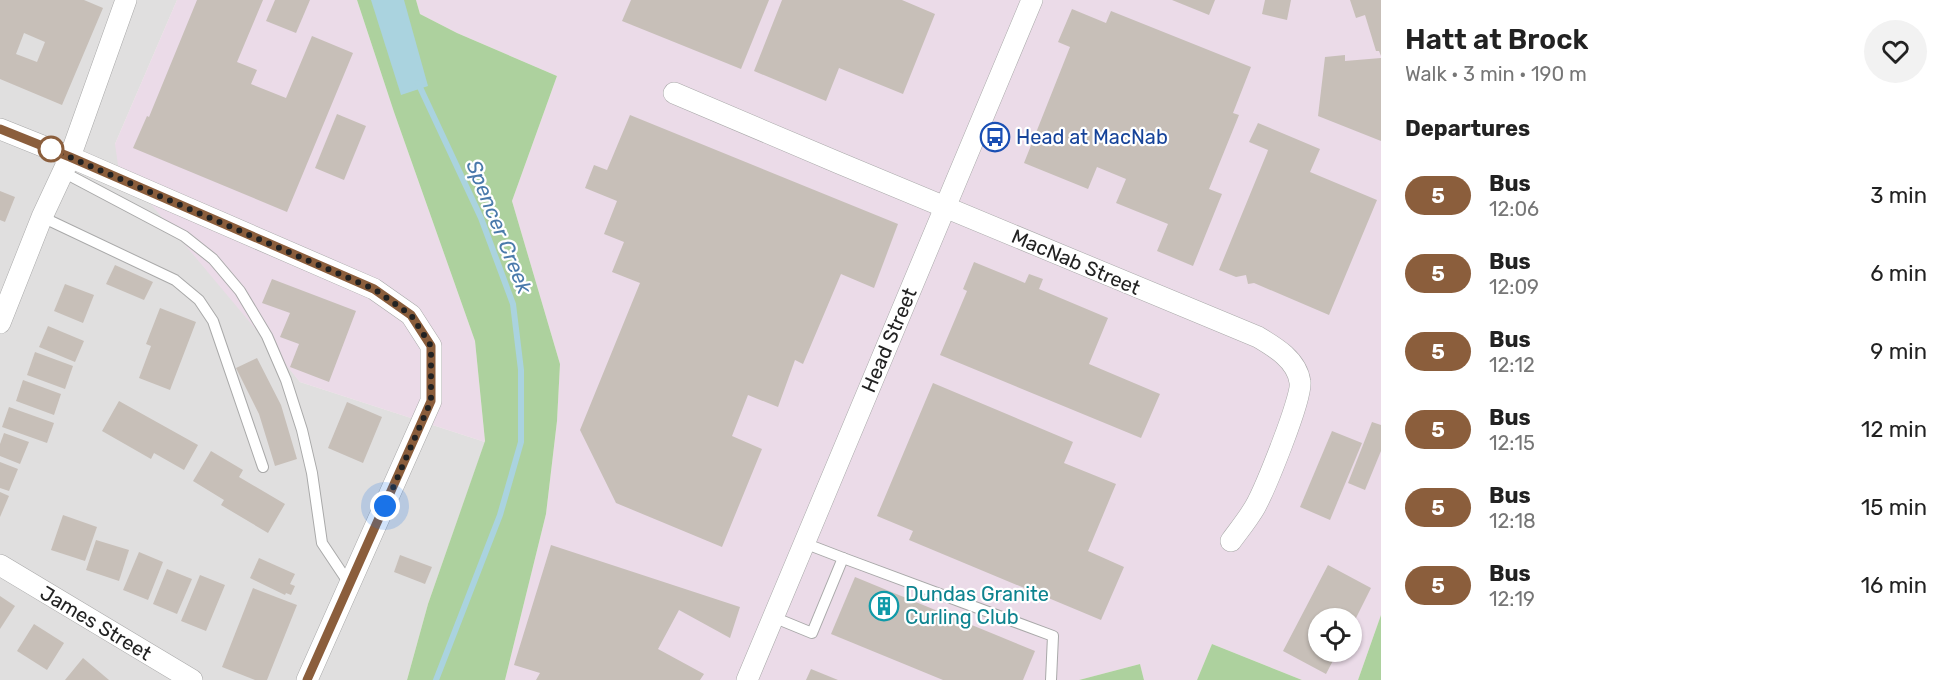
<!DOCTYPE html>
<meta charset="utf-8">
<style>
body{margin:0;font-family:Rubik,sans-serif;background:#f2f2f2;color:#222;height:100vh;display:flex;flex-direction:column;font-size:22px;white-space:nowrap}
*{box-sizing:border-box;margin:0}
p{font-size:20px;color:#767676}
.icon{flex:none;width:33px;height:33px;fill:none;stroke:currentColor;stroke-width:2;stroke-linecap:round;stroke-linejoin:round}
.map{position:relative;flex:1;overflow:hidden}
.side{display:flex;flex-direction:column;background:#fff;width:570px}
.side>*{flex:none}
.badge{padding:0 12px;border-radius:20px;font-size:21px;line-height:39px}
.controls{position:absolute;left:1308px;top:608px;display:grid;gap:12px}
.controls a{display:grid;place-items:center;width:54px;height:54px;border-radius:50%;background:#fff;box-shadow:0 2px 4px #0004;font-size:30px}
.you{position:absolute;width:30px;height:30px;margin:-15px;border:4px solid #fff;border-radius:50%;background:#1a73e8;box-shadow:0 0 0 9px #1a73e833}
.map>.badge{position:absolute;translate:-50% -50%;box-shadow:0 0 0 3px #fff}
h2{padding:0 24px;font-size:22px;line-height:54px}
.round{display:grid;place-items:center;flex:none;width:63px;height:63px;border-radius:32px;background:#f2f2f2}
.head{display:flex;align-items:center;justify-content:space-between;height:102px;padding:0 24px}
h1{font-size:28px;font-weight:600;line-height:45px}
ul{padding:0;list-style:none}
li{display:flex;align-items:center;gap:18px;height:78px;padding:0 24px}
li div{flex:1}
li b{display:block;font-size:22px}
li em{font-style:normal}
li .badge{min-width:66px;font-weight:700;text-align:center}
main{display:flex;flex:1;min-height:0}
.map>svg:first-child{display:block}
.residential{fill:#e0dfdf}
.industrial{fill:#ebdbe8;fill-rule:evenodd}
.forest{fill:#add19e}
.water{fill:#aad3df}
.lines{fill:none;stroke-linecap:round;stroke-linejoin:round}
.stream{stroke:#aad3df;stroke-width:6}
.building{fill:#c7bfb8;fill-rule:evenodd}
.lane-casing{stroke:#a9a9a9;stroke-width:12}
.street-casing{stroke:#a9a9a9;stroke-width:22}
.lane{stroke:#fff;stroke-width:10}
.street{stroke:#fff;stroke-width:21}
.line-casing{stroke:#fff;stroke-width:14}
.line{stroke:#8b5e3c;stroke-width:9}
.walk{stroke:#222;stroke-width:6;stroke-dasharray:0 10.8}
.stop-dot{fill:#fff;stroke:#8b5e3c;stroke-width:3}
.labels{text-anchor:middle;stroke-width:4.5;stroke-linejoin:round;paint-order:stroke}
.transit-label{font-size:20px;fill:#164399;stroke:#fff;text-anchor:start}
.street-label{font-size:20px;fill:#222;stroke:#fff}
.culture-label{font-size:20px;fill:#0d838f;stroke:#fff;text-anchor:start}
.water-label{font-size:21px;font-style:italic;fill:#4a7aab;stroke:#fff}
</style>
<main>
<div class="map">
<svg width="1381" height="680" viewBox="0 0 1381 680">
<rect width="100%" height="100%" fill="#f2efe9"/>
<polygon class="residential" points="0,0 177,0 115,144 300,382 485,442 428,604 407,680 0,680"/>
<g class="industrial">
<polygon points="177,0 357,0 394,112 475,341 485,442 300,382 118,165 115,144"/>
<path d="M416 0H1381V615L1358 680H1302L1212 644 1197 680H1144L1140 664 1079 680H505L546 514 557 421 560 364 512 201 557 76 457 33 420 14ZM1318 618H1352V651H1318Z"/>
</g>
<g class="forest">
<polygon points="357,0 416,0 420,14 457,33 557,76 512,201 560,364 557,421 546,514 505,680 407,680 428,604 485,441 475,341 394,112"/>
<polygon points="1381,615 1381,680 1358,680"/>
<polygon points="1212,644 1302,680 1197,680"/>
<polygon points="1140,664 1144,680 1079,680"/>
</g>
<polygon class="water" points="371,0 404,0 428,86 401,95"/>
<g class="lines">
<polyline class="stream" points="418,83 481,218 513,304 521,370 521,442 500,515 436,680"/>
</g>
<g class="building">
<path d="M0 0H84L103 8 62 105 0 79ZM24 33 45 42 37 62 16 54Z"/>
<polygon points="197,0 263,0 237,62 257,70 251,84 286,98 312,36 353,53 287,212 133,148 147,116 149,117"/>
<polygon points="275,0 310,0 296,33 266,21"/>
<polygon points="631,0 769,0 741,69 622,21"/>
<polygon points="782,0 902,0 935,14 903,94 839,68 826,101 754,71"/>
<polygon points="1172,0 1215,0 1209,15"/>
<polygon points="1265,0 1291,0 1287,20 1262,14"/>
<polygon points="1350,0 1381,0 1381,56 1379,51 1376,51 1365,15 1356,18"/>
<polygon points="1072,9 1106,23 1111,11 1251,67 1233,113 1239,115 1209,189 1222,194 1193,266 1157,251 1168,224 1116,203 1126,179 1097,167 1088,189 1024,163 1070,47 1058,42"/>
<polygon points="1345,55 1345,61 1381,58 1381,141 1318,116 1325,57"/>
<polygon points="337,114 366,126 344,180 315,168"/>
<polygon points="630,115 898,224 874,288 841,274 803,364 795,360 778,407 748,395 732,436 762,449 722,547 616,503 580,430 640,283 612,272 624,242 604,234 617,201 585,188 594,165 607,170"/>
<polygon points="1258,123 1320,149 1310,172 1377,200 1329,315 1254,283 1248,284 1246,275 1236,277 1219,270 1267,153 1268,150 1249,142"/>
<polygon points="0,191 15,197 5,222 0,220"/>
<polygon points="974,262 1025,283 1029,274 1043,279 1039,289 1108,318 1089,364 1160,394 1141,438 940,355 967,291 963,289"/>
<polygon points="115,265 153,282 144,300 106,284"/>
<polygon points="272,279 356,311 329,382 290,367 299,344 280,337 290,313 262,303"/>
<polygon points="65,284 94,295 83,323 54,311"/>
<polygon points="160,308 196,322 170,390 139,378 151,346 146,344"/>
<polygon points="48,326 84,341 75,362 39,347"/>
<polygon points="35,352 73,366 65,389 27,375"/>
<polygon points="257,358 281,405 297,459 275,466 259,414 236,368"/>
<polygon points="23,380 61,394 54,415 16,401"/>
<polygon points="933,383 1073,442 1064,463 1116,484 1088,551 1124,567 1101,620 909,540 913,531 877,516"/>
<polygon points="119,401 198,445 184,470 154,453 151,459 102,431"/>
<polygon points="347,402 382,417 363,463 328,448"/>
<polygon points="9,407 54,423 47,443 2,427"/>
<polygon points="1372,422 1381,425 1381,451 1365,490 1348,483"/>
<polygon points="1332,431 1362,443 1330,520 1300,507"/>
<polygon points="4,433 29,442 20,464 0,456 0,444"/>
<polygon points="211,451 243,470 239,477 285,504 268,533 221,505 224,500 193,481"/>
<polygon points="0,462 18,469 9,491 0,488"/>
<polygon points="0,492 9,496 0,517"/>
<polygon points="63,515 97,527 85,561 51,550"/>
<polygon points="96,540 129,550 119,581 86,570"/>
<polygon points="551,545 740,607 730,638 679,610 658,649 704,674 700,680 536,680 540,673 514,665"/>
<polygon points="139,552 163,562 148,600 123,590"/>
<polygon points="400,555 432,567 425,584 394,572"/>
<polygon points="259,558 295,574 290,584 295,586 291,595 286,593 285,595 250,578"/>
<polygon points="1328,565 1371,588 1352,626 1352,618 1318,618 1318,651 1338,651 1326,674 1283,651"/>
<polygon points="167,569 192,579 177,614 153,604"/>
<polygon points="200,575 225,585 206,631 181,621"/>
<polygon points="855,577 1035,651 1023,680 943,680 831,634"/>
<polygon points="253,588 297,605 267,680 255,680 222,667"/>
<polygon points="0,596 15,606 0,629"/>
<polygon points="34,624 64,643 47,670 17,651"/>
<polygon points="83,658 109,680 65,680"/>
<polygon points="811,669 838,680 806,680"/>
</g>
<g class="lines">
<g class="lane-casing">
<g id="lane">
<polyline points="63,172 184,236 213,259 240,291 267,336 286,380 302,430 312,473 322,543 350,585"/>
<polyline points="42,217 175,280 199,300 213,321 263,467"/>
<polyline points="804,543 843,558"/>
<polyline points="773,617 812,633 843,558 1053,636 1051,680"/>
</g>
</g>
<g class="street-casing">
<g id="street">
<path d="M674 93 839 163 1258 337C1275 347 1297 360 1300 382 1303 397 1264 491 1255 507 1248 519 1239 530 1231 541"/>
<polyline points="0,129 70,157 374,289 411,315 431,346 431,401 307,680"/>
<polyline points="0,323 42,217 70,157 126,0"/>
<polyline points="0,565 192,680"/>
<polyline points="747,680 1032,0"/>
</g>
</g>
<use href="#lane" class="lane"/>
<use href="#street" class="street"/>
</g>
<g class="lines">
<g class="line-casing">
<polyline id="line" points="0,129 70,157 374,289 411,315 431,346 431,401 307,680"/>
</g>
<use href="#line" class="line"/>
<polyline class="walk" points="51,149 374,289 411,315 431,346 431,401 385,506"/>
</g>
<defs>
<g id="bus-ring" transform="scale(1.5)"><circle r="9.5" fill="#fff" stroke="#1a4fb4" stroke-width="1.5"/><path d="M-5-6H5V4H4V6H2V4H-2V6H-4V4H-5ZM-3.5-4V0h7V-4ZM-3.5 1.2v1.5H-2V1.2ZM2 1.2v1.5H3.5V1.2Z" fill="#1a4fb4"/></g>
<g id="building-ring" transform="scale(1.5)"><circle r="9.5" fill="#fff" stroke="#0f9aa8" stroke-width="1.5"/><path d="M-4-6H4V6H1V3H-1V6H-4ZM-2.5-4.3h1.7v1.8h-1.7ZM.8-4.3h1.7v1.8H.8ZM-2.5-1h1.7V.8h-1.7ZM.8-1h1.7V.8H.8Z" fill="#0f9aa8"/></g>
</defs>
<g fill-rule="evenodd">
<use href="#bus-ring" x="995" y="137"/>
<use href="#building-ring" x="884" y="606"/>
</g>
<circle class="stop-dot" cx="51" cy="149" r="12"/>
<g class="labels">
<g class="transit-label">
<text x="1016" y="144">Head at MacNab</text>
</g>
<g class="street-label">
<text transform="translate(1076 262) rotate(23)" y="7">MacNab Street</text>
<text transform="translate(889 340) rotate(-67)" y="7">Head Street</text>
<text transform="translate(96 623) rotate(31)" y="7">James Street</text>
</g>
<g class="culture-label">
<text x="905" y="601">Dundas Granite<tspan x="905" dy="23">Curling Club</tspan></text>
</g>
<g class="water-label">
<text transform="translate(499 227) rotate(68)" y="7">Spencer Creek</text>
</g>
</g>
</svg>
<div class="controls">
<a><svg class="icon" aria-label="locate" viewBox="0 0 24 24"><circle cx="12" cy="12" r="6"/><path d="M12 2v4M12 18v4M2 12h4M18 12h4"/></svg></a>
</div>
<div class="you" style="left:385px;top:506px"></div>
</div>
<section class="side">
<div class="head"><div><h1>Hatt at Brock</h1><p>Walk · 3 min · 190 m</p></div><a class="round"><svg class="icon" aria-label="heart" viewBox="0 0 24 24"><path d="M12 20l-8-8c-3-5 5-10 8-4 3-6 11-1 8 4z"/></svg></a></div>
<h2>Departures</h2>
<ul>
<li><span class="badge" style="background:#8b5e3c;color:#fff">5</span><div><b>Bus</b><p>12:06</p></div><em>3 min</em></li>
<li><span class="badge" style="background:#8b5e3c;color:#fff">5</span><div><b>Bus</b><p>12:09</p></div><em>6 min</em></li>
<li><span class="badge" style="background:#8b5e3c;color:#fff">5</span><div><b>Bus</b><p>12:12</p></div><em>9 min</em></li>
<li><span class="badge" style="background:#8b5e3c;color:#fff">5</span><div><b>Bus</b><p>12:15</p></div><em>12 min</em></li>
<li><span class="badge" style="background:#8b5e3c;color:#fff">5</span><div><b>Bus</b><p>12:18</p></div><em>15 min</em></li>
<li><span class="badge" style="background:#8b5e3c;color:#fff">5</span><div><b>Bus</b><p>12:19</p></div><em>16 min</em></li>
</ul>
</section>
</main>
